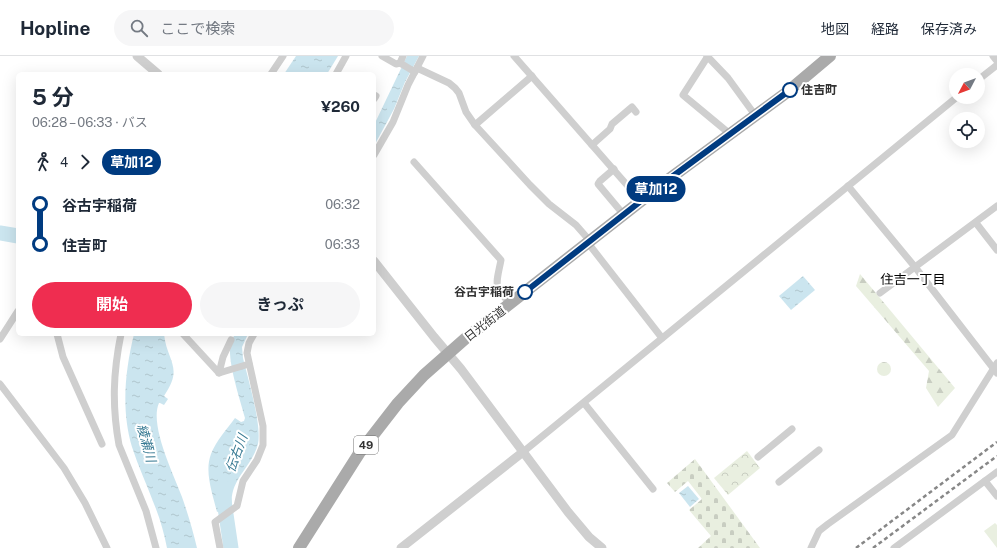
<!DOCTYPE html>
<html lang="ja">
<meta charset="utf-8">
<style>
body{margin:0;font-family:"Public Sans","Noto Sans JP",sans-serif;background:#f6f6f7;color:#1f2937;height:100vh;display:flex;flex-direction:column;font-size:15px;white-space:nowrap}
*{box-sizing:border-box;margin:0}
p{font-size:13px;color:#747a83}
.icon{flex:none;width:22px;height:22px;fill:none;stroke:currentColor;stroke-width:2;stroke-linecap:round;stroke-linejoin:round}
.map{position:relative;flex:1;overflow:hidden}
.details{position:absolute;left:16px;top:16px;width:360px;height:264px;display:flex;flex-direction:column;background:#fff;border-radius:6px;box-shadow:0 4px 16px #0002}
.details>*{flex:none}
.badge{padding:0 8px;border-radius:13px;font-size:14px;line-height:26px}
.needle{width:26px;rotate:229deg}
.buttons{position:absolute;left:949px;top:12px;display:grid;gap:8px}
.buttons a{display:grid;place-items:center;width:36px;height:36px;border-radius:50%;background:#fff;box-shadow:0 4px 16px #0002;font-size:20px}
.map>.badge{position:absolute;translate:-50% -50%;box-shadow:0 0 0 2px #fff}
.legs{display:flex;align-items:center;gap:6px;height:44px;padding:0 16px;font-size:13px}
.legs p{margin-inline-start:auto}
.overview{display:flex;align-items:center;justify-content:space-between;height:68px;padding:0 16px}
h1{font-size:22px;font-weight:700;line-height:30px}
.primary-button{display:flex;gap:8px;margin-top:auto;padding:8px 16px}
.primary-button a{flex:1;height:46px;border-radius:24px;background:#ef2d50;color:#fff;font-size:16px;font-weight:700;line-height:46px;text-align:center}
.primary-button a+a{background:#f6f6f7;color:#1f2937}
ul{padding:0 16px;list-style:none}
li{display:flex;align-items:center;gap:14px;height:40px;font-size:15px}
li i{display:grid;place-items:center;width:6px;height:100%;margin:0 5px;background:currentColor}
li i::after{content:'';width:10px;height:10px;margin:-5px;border:3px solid;border-radius:50%;background:#fff}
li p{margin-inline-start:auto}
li:first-child i{background:linear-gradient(#0000 50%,currentColor 0)}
li:last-child i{background:linear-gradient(currentColor 50%,#0000 0)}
header{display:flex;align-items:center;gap:24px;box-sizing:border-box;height:56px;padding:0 20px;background:#fff;border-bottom:1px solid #e0e1e3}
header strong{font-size:19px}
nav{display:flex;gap:22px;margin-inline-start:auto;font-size:14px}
.search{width:280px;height:36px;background:#f6f6f7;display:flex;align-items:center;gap:10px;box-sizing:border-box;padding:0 14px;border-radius:22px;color:#747a83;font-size:15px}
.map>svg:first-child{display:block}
.forest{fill:url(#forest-firs)}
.cemetery{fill:url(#cemetery-stones)}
.park{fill:url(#park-crowns)}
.garden{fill:#e9efe0}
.water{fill:url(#water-ripples)}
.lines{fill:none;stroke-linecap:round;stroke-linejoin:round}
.river{stroke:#cbe5ef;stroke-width:15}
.minor{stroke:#cfcfcf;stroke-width:7}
.tertiary{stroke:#cfcfcf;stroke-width:9}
.primary{stroke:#aaa;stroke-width:12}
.rail{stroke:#878787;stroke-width:2.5;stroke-dasharray:4 3;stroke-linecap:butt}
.line-1-casing{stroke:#fff;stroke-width:9}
.line-1{stroke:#003b80;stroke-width:6}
.stop-1-dot{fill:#fff;stroke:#003b80;stroke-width:2}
.labels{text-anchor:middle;stroke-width:4;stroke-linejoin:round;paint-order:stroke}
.shield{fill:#fff;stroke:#707070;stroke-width:1}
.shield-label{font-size:11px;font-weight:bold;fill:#323232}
.stop-label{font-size:12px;font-weight:bold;fill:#323232;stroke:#fff;text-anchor:start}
.street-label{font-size:12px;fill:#323232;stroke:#fff}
.neighbourhood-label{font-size:13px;fill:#000;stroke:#fff}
.water-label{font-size:13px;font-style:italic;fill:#387a93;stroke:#fff}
</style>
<header>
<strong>Hopline</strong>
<div class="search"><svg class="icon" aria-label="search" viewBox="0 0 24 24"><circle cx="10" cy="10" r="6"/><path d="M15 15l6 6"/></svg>ここで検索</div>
<nav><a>地図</a><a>経路</a><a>保存済み</a></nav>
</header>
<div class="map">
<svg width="997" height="492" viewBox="0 0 997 492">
<defs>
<pattern id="forest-firs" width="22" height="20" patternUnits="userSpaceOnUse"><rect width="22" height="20" fill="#e9efe0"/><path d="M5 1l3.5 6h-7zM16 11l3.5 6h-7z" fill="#c8cdc1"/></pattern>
<pattern id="cemetery-stones" width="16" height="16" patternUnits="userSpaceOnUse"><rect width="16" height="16" fill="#e9efe0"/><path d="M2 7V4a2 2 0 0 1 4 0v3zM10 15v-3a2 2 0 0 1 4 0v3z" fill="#c8cdc1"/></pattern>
<pattern id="park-crowns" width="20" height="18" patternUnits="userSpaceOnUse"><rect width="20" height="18" fill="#e9efe0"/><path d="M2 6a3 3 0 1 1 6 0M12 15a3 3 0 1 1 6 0" fill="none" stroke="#c8cdc1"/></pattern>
<pattern id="water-ripples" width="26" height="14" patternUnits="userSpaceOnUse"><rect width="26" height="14" fill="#cbe5ef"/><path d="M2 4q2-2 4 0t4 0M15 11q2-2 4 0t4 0" fill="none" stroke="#afc5cd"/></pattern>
</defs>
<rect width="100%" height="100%" fill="#fff"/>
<g class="forest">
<polygon points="860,218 955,332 938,351 926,332 929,315 856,230"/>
<circle cx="884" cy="313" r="7"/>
</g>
<polygon class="cemetery" points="695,403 760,492 698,492 711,480 689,454 702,443 688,425 675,436 667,427"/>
<polygon class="park" points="747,395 760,412 728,439 714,422"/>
<polygon class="garden" points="995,467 997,469 997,492 984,475"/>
<g class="water">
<polygon points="296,0 338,0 327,18 284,18"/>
<polygon points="407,0 419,0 405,26 394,53 374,90 374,69"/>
<polygon points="803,220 815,234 791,254 779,240"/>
<path d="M134 278H164C167 306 184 311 164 340L168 343 164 349 160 347H159C149 369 174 419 182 441 188 458 193 475 197 492H167C164 477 160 462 154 448 147 429 138 410 132 391 121 354 125 315 134 278Z"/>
<path d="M235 278H248L242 291 243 302C248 323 262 369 258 388 252 411 229 424 232 449L217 456C213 439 204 416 211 398 216 385 227 373 235 362L241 366 244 365 245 362C240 343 229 311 230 292 230 287 233 282 235 278Z"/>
<polygon points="688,430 699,443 690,451 679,437"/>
</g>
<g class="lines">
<g class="river">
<polyline points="0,177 18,180"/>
<polyline points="225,432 223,438 231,492"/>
</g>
<g class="minor">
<polyline points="382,0 396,8 400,7 403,0"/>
<polyline points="514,0 641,145"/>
<polyline points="707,0 728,22 755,59"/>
<polyline points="708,0 683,39 730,78"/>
<polyline points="993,0 997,5"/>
<polyline points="400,7 415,16"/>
<polyline points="417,12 449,27 455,32 459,37 466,56 475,69 530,129 549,148 576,169 590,185"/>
<polyline points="271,18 283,0"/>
<polyline points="336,18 346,0"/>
<polyline points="978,24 997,9"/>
<polyline points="374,39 376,40 374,43"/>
<polyline points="475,69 532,20"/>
<polyline points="592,89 610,73 612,68 632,51 636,56"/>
<polyline points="374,99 393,66 408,29 423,0"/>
<path d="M414 106 501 204C496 230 493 228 510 248"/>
<polyline points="614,113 600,125 598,128 624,159"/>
<polyline points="848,130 915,211 997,317"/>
<polyline points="976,167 997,194"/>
<polyline points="588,187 662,282"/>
<polyline points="880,237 997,150"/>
<polyline points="57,278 63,301 102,388"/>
<path d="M121 278C113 317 112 350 119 389L146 455 156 492"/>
<polyline points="183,278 219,317 249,308"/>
<polyline points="0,283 18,255"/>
<polyline points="219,317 223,301 231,284"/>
<polyline points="0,328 64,412 85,447 107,492"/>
<polyline points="584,347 653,433"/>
<polyline points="523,396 957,41"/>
<polyline points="758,401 792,373"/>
<polyline points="985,425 997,440"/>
<polyline points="779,426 819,394"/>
<polyline points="220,492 215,466 237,450 243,425 257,404 263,389 263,370 247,297 249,287 254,278"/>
<polyline points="811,492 819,475 828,468 952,379 997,307"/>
<polyline points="894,492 997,416"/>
</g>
<g class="tertiary">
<polyline points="137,0 158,18"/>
<polyline points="374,205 434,281 461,313 568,456 589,481 602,492"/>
<polyline points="401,492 523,396"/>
</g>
<polyline class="primary" points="299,492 360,396 398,347 424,319 466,282 669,123 786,37 830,0"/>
<g class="rail">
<polyline points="856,492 997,386"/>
<polyline points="873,492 997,400"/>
</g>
</g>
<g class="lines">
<g class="line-1-casing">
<polyline id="line-1" points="525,236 669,123 790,34"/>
</g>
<use href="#line-1" class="line-1"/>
</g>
<g class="stop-1-dot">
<circle cx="790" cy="34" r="7"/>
<circle cx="525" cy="236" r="7"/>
</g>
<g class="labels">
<rect class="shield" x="354" y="380" width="24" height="18" rx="3"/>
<g class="shield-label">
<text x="366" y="393">49</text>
</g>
<g class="stop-label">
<text x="801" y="38">住吉町</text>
<text x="514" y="240" text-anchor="end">谷古宇稲荷</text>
</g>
<g class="street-label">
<text transform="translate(485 268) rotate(-38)" y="4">日光街道</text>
</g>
<g class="neighbourhood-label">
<text x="913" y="228">住吉一丁目</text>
</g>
<g class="water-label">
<text transform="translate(147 387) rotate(75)" y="5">綾瀬川</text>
<text transform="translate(236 397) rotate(-70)" y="5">伝右川</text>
</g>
</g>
</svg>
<div class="buttons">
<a><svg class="needle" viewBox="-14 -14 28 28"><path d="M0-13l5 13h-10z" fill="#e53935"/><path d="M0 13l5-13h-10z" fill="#747a83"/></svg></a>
<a><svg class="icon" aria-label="locate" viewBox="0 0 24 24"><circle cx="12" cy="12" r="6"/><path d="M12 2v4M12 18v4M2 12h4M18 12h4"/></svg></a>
</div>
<b class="badge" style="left:656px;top:133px;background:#003b80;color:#fff">草加12</b>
<section class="details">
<div class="overview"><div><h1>5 分</h1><p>06:28 – 06:33 · バス</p></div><b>¥260</b></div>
<div class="legs"><svg class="icon" aria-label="walk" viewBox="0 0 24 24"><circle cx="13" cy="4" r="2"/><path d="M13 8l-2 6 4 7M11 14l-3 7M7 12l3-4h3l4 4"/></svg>4<svg class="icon" aria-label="forward" viewBox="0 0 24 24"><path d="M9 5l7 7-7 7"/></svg><b class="badge" style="background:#003b80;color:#fff">草加12</b></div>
<ul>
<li><i style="color:#003b80"></i><b>谷古宇稲荷</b><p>06:32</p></li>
<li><i style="color:#003b80"></i><b>住吉町</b><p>06:33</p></li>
</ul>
<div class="primary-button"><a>開始</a><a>きっぷ</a></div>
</section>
</div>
